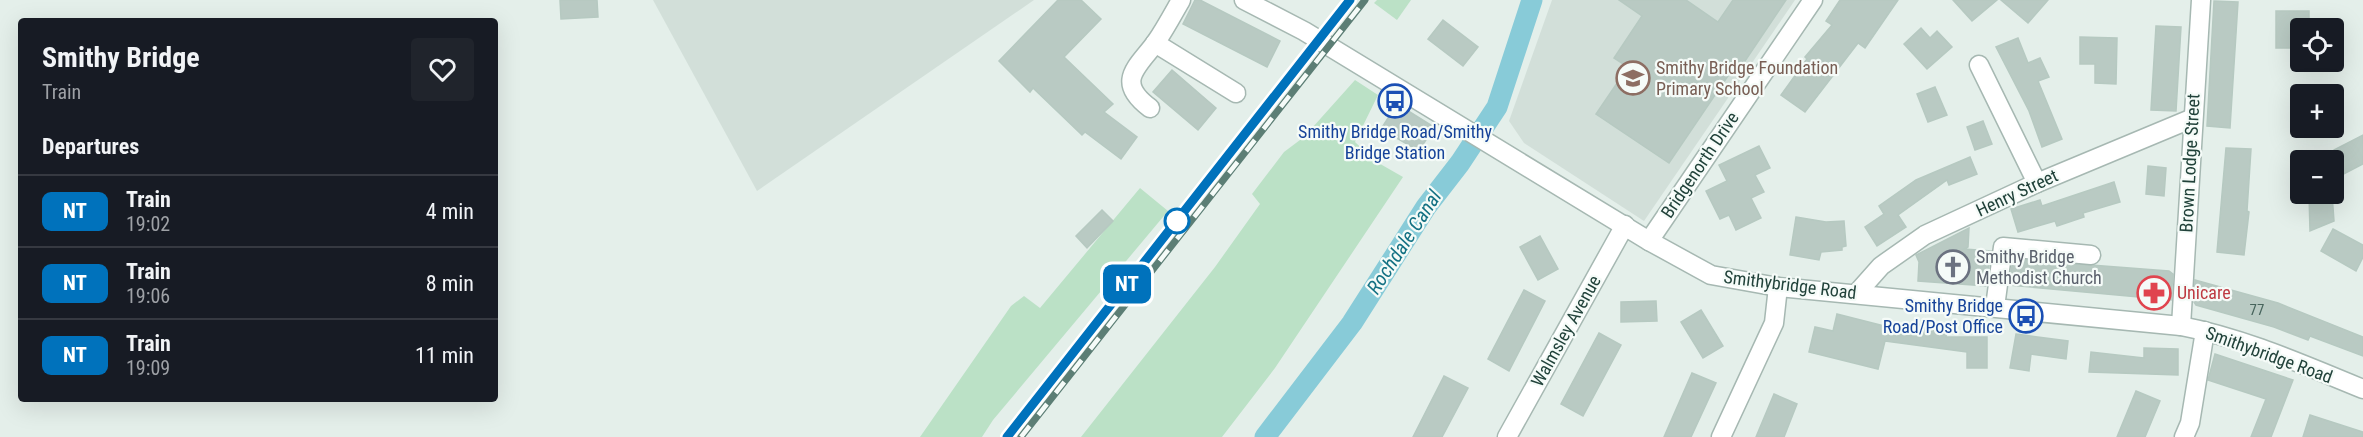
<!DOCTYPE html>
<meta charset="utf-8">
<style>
body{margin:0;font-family:"Roboto Condensed",sans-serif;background:#20242c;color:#f1f3f6;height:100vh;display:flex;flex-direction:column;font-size:22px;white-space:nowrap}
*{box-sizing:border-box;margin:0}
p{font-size:20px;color:#9ea1a6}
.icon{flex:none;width:33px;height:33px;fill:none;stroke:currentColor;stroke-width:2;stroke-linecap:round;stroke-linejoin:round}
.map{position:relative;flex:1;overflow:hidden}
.panel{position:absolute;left:18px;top:18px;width:480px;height:384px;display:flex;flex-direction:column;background:#171b24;border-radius:6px;box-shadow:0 6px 24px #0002}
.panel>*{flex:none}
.badge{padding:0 12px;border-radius:9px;font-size:21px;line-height:39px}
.buttons{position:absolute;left:2290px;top:18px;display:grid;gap:12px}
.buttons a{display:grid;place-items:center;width:54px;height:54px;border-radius:6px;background:#171b24;box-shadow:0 6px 24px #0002;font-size:30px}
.map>.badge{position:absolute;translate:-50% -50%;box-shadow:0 0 0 3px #fff}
h2{padding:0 24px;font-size:22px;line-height:54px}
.round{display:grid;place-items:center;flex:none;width:63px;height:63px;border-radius:6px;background:#20242c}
.overview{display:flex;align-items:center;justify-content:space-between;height:102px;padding:0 24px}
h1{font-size:28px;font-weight:700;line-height:45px}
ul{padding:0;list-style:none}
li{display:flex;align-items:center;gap:18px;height:72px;padding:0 24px;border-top:2px solid #363941}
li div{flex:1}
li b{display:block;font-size:22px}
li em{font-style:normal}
li .badge{min-width:66px;font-weight:700;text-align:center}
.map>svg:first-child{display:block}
.built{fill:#d2dfd9}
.green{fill:#bbe1c6}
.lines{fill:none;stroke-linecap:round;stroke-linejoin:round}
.canal{stroke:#88cbd8;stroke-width:21}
.building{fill:#b9cac3;stroke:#b6c9c1;stroke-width:1.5}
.minor-casing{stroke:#a6b8b2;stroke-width:21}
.minor{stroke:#fff;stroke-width:18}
.rail-casing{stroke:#5c7e75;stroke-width:7}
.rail{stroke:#f5fbf8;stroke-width:4.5;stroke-dasharray:14;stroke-linecap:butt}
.line-casing{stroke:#fff;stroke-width:14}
.line{stroke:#0072bc;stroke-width:9}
.stop-dot{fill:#fff;stroke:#0072bc;stroke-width:3}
.labels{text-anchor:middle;stroke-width:4.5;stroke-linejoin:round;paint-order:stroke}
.number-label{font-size:15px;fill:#47645c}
.education-label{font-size:18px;fill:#785e54;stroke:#f5fbf8;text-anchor:start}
.transit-label{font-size:18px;fill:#164399;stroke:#f5fbf8}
.street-label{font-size:18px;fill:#21423a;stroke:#f5fbf8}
.worship-label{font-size:18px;fill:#5b616d;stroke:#f5fbf8;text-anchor:start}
.health-label{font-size:18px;fill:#be3a42;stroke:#f5fbf8;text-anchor:start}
.water-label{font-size:20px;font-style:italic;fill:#157284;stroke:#f5fbf8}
</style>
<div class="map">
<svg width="2363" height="437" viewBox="0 0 2363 437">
<rect width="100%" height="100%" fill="#e4efea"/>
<g class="built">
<polygon points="653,0 1034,0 757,191"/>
<polygon points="1552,0 1795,0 1644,221 1524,143 1509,121"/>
</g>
<g class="green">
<polygon points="1377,0 1411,0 1397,20 1374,3"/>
<polygon points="1355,80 1378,95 1355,142 1375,161 1403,177 1275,368 1222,437 1081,437 1215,267 1260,204 1252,194 1284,152 1304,137"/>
<polygon points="1140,188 1168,211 993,420 982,437 920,437 1011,306 1024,296 1040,308"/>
</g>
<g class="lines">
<polyline class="canal" points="1265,437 1352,323 1426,207 1460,163 1497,107 1532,0"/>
</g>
<g class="building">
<polygon points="560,0 597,0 598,17 561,19"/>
<polygon points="1058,0 1081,0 1101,19 1064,57 1113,104 1104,112 1137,137 1121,159 1085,132 1082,135 1033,88 1030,92 999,61"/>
<polygon points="1195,0 1200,0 1280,41 1267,67 1183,24"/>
<polygon points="1619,0 1686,0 1718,22 1733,0 1786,0 1741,67 1736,64 1669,163 1596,114 1628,67 1614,58 1642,16"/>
<polygon points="1840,0 1898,0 1865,48 1858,43 1805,112 1781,95 1807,59 1805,57 1832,25 1826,21"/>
<polygon points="1953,0 1997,0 1972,21"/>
<polygon points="2001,0 2048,0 2028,23"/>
<polygon points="2214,1 2238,2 2230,128 2207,126"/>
<polygon points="2276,11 2309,11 2309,28 2301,28 2301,48 2276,48"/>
<polygon points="1443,20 1478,47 1463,66 1428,39"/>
<polygon points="2156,26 2181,27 2176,111 2151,110"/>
<polygon points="1921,28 1930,38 1937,31 1952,47 1927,69 1904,44"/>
<polygon points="2080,37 2117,38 2116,84 2095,83 2095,64 2080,64"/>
<polygon points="2018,38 2028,63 2040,58 2049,77 2038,81 2062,139 2042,147 2029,111 1996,47"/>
<polygon points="1172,70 1216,108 1198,130 1153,92"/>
<polygon points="1935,87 1947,115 1928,122 1917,94"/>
<polygon points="1397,104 1434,127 1419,151 1381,129"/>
<polygon points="1983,121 1992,144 1975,150 1967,127"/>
<polygon points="2363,135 2363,164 2334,179 2334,150"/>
<polygon points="1759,146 1770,168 1755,175 1764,192 1751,198 1761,218 1736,230 1729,215 1720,219 1706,191 1727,181 1719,165"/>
<polygon points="2226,148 2251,149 2247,211 2249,212 2244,255 2217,252"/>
<polygon points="1970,157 1977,174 1949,185 1947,180 1898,215 1906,227 1877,246 1865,227 1884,214 1879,206 1916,180"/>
<polygon points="2148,166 2166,168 2164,196 2146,194"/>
<polygon points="2114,182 2120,202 2083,213 2084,217 2057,226 2055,221 2018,232 2011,209 2040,200 2042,206"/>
<polygon points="2309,194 2332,194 2334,221 2310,231"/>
<polygon points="1102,210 1113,221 1087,248 1076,236"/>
<polygon points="1796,217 1826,222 1844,221 1846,246 1842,247 1842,250 1821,252 1819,260 1790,255"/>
<polygon points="1969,228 1968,247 1964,249 1991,251 1986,286 1918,281 1919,262 1916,255"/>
<polygon points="2333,229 2363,245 2363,257 2356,271 2321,251"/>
<polygon points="1540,236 1558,269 1538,280 1520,247"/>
<polygon points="2013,259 2169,271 2173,274 2171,300 2009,285"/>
<polygon points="2195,280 2278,303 2363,337 2363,356 2310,336 2308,340 2274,327 2196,305 2194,302"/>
<polygon points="1524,290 1545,301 1509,371 1488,359"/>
<polygon points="1656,301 1657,321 1621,322 1621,302"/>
<polygon points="1701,310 1723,346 1703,358 1681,322"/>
<polygon points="1837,314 1908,332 1910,323 1947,328 1946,337 1987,337 1987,368 1967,368 1967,352 1885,341 1878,369 1809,352 1815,327 1833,331"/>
<polygon points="1599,333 1621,345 1583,416 1561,404"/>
<polygon points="2016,334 2068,341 2066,359 2031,354 2029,371 2010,368"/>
<polygon points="2144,348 2178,349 2178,375 2089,372 2091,352 2144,358"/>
<polygon points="2215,354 2293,380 2271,437 2251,437 2266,399 2208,380"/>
<polygon points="1692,373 1716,383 1691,437 1664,437"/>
<polygon points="1444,376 1468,388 1442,437 1413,437"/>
<polygon points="2136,391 2160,401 2145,437 2117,437"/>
<polygon points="1774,394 1797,404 1784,437 1756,437"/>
<polygon points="2310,415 2363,432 2363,437 2303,437"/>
</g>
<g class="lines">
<g class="minor-casing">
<g id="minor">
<path d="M1244 0 1304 31 1649 241 1711 275 1778 287 2181 326C2244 338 2304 365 2363 389"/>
<polyline points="1155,43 1236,93"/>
<polyline points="1979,65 2037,183"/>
<path d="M1150 108C1114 81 1138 67 1156 42 1165 29 1173 14 1181 0"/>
<polyline points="1649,241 1813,0"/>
<polyline points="1857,293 1881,266 1925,235 2037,183 2193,118"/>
<polyline points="1995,307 2003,247 2091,255"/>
<polyline points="2181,326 2201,0"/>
<polyline points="1507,437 1625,225"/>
<polyline points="1721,437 1774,323 1778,287"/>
<polyline points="2184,437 2190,423 2205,331"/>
</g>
</g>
<use href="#minor" class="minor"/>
<g class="rail-casing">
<g id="rail">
<polyline points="1007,437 1350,0"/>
<polyline points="1021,437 1365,0"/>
</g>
</g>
<use href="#rail" class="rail"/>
</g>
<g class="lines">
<g class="line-casing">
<polyline id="line" points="1007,437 1350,0"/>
</g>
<use href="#line" class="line"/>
</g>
<defs>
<g id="school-ring" transform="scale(1.725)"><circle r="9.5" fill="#f5fbf8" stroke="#8d6e63" stroke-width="1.5"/><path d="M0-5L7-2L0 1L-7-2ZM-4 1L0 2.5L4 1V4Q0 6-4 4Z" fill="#8d6e63"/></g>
<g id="bus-ring" transform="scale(1.725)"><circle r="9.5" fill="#f5fbf8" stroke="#1a4fb4" stroke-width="1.5"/><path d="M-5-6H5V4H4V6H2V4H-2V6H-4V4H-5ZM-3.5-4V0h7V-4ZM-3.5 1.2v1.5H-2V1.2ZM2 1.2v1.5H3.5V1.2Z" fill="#1a4fb4"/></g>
<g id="church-ring" transform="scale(1.725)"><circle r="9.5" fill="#f5fbf8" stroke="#6b7280" stroke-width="1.5"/><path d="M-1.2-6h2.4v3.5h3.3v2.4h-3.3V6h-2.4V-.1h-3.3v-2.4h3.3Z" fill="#6b7280"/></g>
<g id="pharmacy-ring" transform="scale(1.725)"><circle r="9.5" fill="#f5fbf8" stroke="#e0444e" stroke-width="1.5"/><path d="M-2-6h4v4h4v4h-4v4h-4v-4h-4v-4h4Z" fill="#e0444e"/></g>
</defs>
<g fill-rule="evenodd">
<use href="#school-ring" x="1633" y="78"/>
<use href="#bus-ring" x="1395" y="101"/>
<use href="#church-ring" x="1953" y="267"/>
<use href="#pharmacy-ring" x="2154" y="293"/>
<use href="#bus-ring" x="2026" y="316"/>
</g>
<circle class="stop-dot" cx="1177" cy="221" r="12"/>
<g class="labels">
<g class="number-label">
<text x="2257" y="315">77</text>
</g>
<g class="education-label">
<text x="1656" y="74">Smithy Bridge Foundation<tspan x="1656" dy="21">Primary School</tspan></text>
</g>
<g class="transit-label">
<text x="1395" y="138">Smithy Bridge Road/Smithy<tspan x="1395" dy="21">Bridge Station</tspan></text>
<text x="2003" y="312" text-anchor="end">Smithy Bridge<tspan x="2003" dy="21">Road/Post Office</tspan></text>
</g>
<g class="street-label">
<text transform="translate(2190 163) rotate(-87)" y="6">Brown Lodge Street</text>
<text transform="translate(1700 165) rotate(-56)" y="6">Bridgenorth Drive</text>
<text transform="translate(2017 193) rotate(-25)" y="6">Henry Street</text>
<text transform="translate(1790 285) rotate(7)" y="6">Smithybridge Road</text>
<text transform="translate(1566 331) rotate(-61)" y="6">Walmsley Avenue</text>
<text transform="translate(2269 355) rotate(20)" y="6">Smithybridge Road</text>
</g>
<g class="worship-label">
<text x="1976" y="263">Smithy Bridge<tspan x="1976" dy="21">Methodist Church</tspan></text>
</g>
<g class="health-label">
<text x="2177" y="299">Unicare</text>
</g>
<g class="water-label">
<text transform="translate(1404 242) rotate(-57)" y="7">Rochdale Canal</text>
</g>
</g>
</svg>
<div class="buttons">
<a><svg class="icon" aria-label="locate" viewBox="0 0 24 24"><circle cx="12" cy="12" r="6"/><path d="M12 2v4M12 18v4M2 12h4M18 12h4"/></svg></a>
<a>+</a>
<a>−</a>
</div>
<b class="badge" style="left:1127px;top:284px;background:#0072bc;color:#fff">NT</b>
<section class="panel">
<div class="overview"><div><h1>Smithy Bridge</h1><p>Train</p></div><a class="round"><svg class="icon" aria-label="heart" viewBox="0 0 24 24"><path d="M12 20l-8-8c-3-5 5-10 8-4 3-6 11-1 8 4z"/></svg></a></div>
<h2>Departures</h2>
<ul>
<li><span class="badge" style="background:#0072bc;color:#fff">NT</span><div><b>Train</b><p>19:02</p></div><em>4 min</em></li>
<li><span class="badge" style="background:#0072bc;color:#fff">NT</span><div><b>Train</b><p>19:06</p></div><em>8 min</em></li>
<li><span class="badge" style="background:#0072bc;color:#fff">NT</span><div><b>Train</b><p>19:09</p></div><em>11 min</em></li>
</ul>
</section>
</div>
